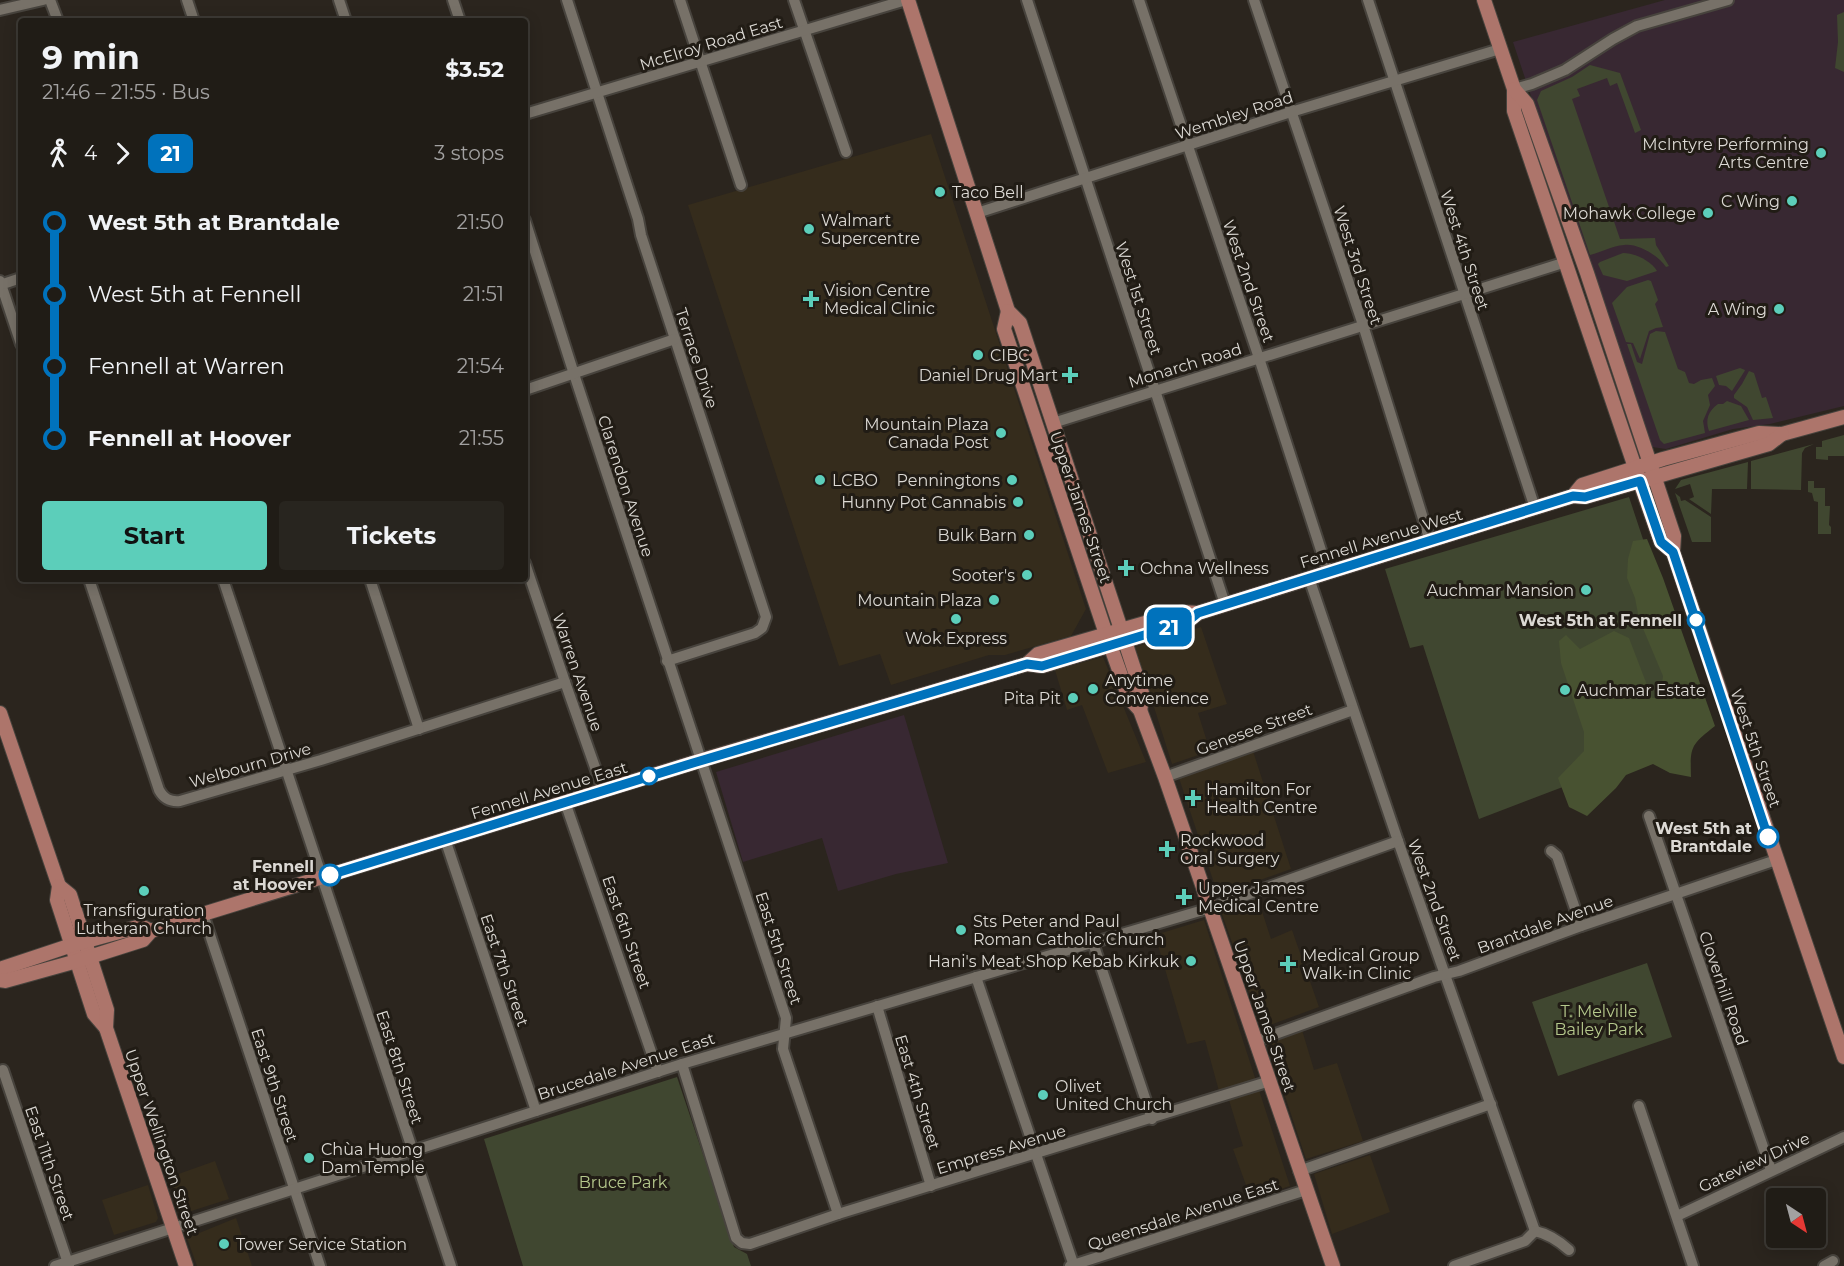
<!DOCTYPE html>
<meta charset="utf-8">
<style>
body{margin:0;font-family:Montserrat,sans-serif;background:#28251f;color:#f1f3f6;height:100vh;display:flex;flex-direction:column;font-size:22px;white-space:nowrap}
*{box-sizing:border-box;margin:0}
p{font-size:20px;color:#a2a1a1}
.icon{flex:none;width:33px;height:33px;fill:none;stroke:currentColor;stroke-width:2;stroke-linecap:round;stroke-linejoin:round}
.map{position:relative;flex:1;overflow:hidden}
.details{position:absolute;left:18px;top:18px;width:510px;height:564px;display:flex;flex-direction:column;background:#201c16;border-radius:6px;box-shadow:0 3px 15px #0003,0 0 0 2px #3d3a35}
.details>*{flex:none}
.badge{padding:0 12px;border-radius:9px;font-size:21px;line-height:39px}
.needle{width:39px;rotate:144deg}
.tools{position:absolute;left:1766px;top:1188px;display:grid;gap:12px}
.tools a{display:grid;place-items:center;width:60px;height:60px;border-radius:6px;background:#201c16;box-shadow:0 3px 15px #0003,0 0 0 2px #3d3a35;font-size:30px}
.map>.badge{position:absolute;translate:-50% -50%;box-shadow:0 0 0 3px #fff}
.legs{display:flex;align-items:center;gap:9px;height:66px;padding:0 24px;font-size:20px}
.legs p{margin-inline-start:auto}
.overview{display:flex;align-items:center;justify-content:space-between;height:102px;padding:0 24px}
h1{font-size:33px;font-weight:700;line-height:45px}
.cta{display:flex;gap:12px;margin-top:auto;padding:12px 24px}
.cta a{flex:1;height:69px;border-radius:6px;background:#5cceba;color:#111;font-size:24px;font-weight:700;line-height:69px;text-align:center}
.cta a+a{background:#28251f;color:#f1f3f6}
ul{padding:0 24px;list-style:none}
li{display:flex;align-items:center;gap:21px;height:72px;font-size:22px}
li i{display:grid;place-items:center;width:9px;height:100%;margin:0 8px;background:currentColor}
li i::after{content:'';width:15px;height:15px;margin:-8px;border:4px solid;border-radius:50%;background:#201c16}
li p{margin-inline-start:auto}
li:first-child i{background:linear-gradient(#0000 50%,currentColor 0)}
li:last-child i{background:linear-gradient(currentColor 50%,#0000 0)}
.map>svg:first-child{display:block}
.commercial{fill:#352c1c}
.education{fill:#382832}
.green{fill:#404730}
.forest{fill:#485231}
.lines{fill:none;stroke-linecap:round;stroke-linejoin:round}
.minor-casing{stroke:#47433d;stroke-width:14}
.major-casing{stroke:#47433d;stroke-width:16}
.minor{stroke:#777168;stroke-width:10}
.major{stroke:#ad756b;stroke-width:14}
.line-1-casing{stroke:#fff;stroke-width:14}
.line-1{stroke:#0072bc;stroke-width:9}
.poi-dot{fill:#5cceba;stroke:#211c15;stroke-width:2}
.stop-1-dot{fill:#fff;stroke:#0072bc;stroke-width:3}
.labels{text-anchor:middle;stroke-width:6;stroke-linejoin:round;paint-order:stroke}
.street-label{font-size:16px;fill:#dcd9d4;stroke:#211c15}
.poi-label{font-size:16px;fill:#dcd9d4;stroke:#211c15;text-anchor:start}
.stop-label{font-size:16px;font-weight:bold;fill:#dcd9d4;stroke:#211c15;text-anchor:end}
.park-label{font-size:16px;fill:#b5c88c;stroke:#211c15}
</style>
<div class="map">
<svg width="1844" height="1266" viewBox="0 0 1844 1266">
<rect width="100%" height="100%" fill="#2b251e"/>
<g class="commercial">
<polygon points="931,134 1086,609 1071,636 1005,655 989,655 891,685 880,654 839,666 688,205"/>
<polygon points="1201,627 1227,704 1198,713 1210,751 1172,764 1135,647"/>
<polygon points="1103,657 1146,762 1108,773 1082,705 1067,710 1055,670"/>
<polygon points="1253,751 1291,869 1218,895 1179,778"/>
<polygon points="1258,899 1271,939 1292,930 1319,1007 1262,1028 1221,911"/>
<polygon points="1204,920 1290,1186 1251,1199 1233,1149 1243,1146 1229,1100 1222,1102 1205,1040 1187,1044 1155,935"/>
<polygon points="1302,1030 1314,1070 1337,1063 1363,1141 1306,1159 1267,1042"/>
<polygon points="1370,1155 1390,1212 1332,1234 1314,1174"/>
<polygon points="215,1161 229,1199 182,1214 170,1177"/>
<polygon points="148,1185 158,1218 156,1222 114,1235 102,1200"/>
<polygon points="236,1218 252,1266 197,1266 187,1238"/>
</g>
<g class="education">
<polygon points="1665,0 1844,0 1844,406 1770,424 1733,429 1666,449 1652,447 1646,441 1513,42"/>
<polygon points="904,715 948,863 896,874 838,891 822,838 743,862 716,772"/>
</g>
<g class="green">
<polygon points="1844,12 1844,72 1835,68 1838,42 1837,15"/>
<path d="M1590 65 1620 73 1641 130 1635 133 1617 83 1610 86 1607 78 1577 89 1580 96 1572 99 1620 239 1655 238 1656 245 1669 266 1666 267C1659 256 1638 243 1624 245 1612 246 1602 252 1590 255L1537 100 1541 91 1572 77Z"/>
<path d="M1623 253C1635 253 1651 261 1657 271L1627 281 1603 275 1598 264 1600 262Z"/>
<polygon points="1648,280 1651,281 1658,300 1655,304 1663,327 1656,328 1649,331 1640,359 1633,343 1626,342 1612,303 1627,287"/>
<polygon points="1656,331 1665,332 1678,369 1685,372 1689,383 1694,384 1701,380 1712,378 1715,386 1708,395 1710,405 1703,421 1705,433 1664,444 1660,440 1627,344 1631,344 1637,362 1642,364 1650,334"/>
<polygon points="1740,368 1745,370 1744,372 1732,391 1726,386 1719,385 1716,376"/>
<polygon points="1749,371 1754,373 1762,398 1766,397 1773,418 1753,420 1747,407 1734,398 1734,395 1742,384"/>
<path d="M1727 401 1741 406 1749 420 1709 431C1705 420 1708 411 1718 404H1723Z"/>
<polygon points="1844,435 1844,456 1828,456 1828,460 1816,459 1816,447 1822,447 1822,441"/>
<polygon points="1814,444 1805,448 1802,453 1801,490 1751,489 1751,461"/>
<polygon points="1748,462 1747,489 1712,489 1711,514 1689,499 1694,497 1690,484 1675,489 1681,480"/>
<polygon points="1808,481 1814,481 1814,488 1825,488 1825,506 1830,506 1829,525 1831,527 1831,534 1818,534 1818,502 1814,501 1812,493 1808,492"/>
<polygon points="1675,493 1680,497 1681,501 1685,500 1711,517 1711,542 1692,542"/>
<polygon points="1629,497 1707,732 1479,819 1423,645 1410,648 1385,569"/>
<polygon points="1647,963 1672,1037 1558,1076 1532,1002"/>
<polygon points="677,1077 734,1247 747,1254 751,1266 523,1266 484,1139"/>
</g>
<path class="forest" d="M1647 539 1663 578 1715 726C1691 745 1690 746 1691 777L1670 773 1653 764 1626 775 1616 788 1587 816 1569 807 1558 778 1584 751V732L1561 663 1559 641 1566 635 1580 649 1614 631 1629 638 1652 698H1660L1663 676 1639 619 1635 598 1627 578 1628 559 1633 541Z"/>
<g class="lines">
<g class="minor-casing">
<g id="minor">
<polyline points="50,0 58,21"/>
<polyline points="187,0 194,21"/>
<polyline points="339,0 346,21"/>
<polyline points="453,0 460,21"/>
<polyline points="567,0 638,219 641,235 766,617 762,628 755,633 667,661"/>
<polyline points="680,0 741,185"/>
<polyline points="794,0 846,152"/>
<polyline points="1027,0 1225,604"/>
<polyline points="1139,0 1259,358 1328,572"/>
<polyline points="1254,0 1363,325 1430,541"/>
<polyline points="1368,0 1535,508"/>
<polyline points="0,10 43,0"/>
<polyline points="1514,89 1532,84 1565,70 1613,39 1637,26 1728,0"/>
<polyline points="525,114 906,0"/>
<polyline points="977,213 1291,112 1500,49"/>
<polyline points="525,220 574,374 786,1018 783,1049 838,1214"/>
<polyline points="0,281 21,344"/>
<polyline points="0,285 21,278"/>
<polyline points="525,390 675,339"/>
<polyline points="1053,423 1566,262"/>
<polyline points="525,563 565,682 603,790"/>
<polyline points="1309,578 1398,841 1535,1231"/>
<path d="M89 579 159 790C164 799 170 802 180 801L321 760 565 682"/>
<polyline points="223,579 451,1266"/>
<polyline points="370,579 419,729"/>
<polyline points="1165,777 1353,710"/>
<polyline points="565,802 658,1072"/>
<polyline points="1649,816 1771,1170"/>
<polyline points="445,839 536,1111"/>
<polyline points="1551,851 1557,856 1581,926"/>
<polyline points="203,914 320,1266"/>
<polyline points="1093,943 1152,1119"/>
<polyline points="976,977 1074,1266"/>
<polyline points="877,1006 931,1186"/>
<polyline points="1256,1041 1434,977 1459,971 1581,926 1776,860"/>
<polyline points="682,1064 736,1238 742,1243 750,1244 838,1214 1270,1081"/>
<polyline points="3,1070 69,1266"/>
<polyline points="1639,1106 1693,1266"/>
<polyline points="1299,1171 1491,1104"/>
<polyline points="1677,1216 1844,1137"/>
<path d="M1535 1231C1549 1234 1559 1241 1569 1250"/>
<polyline points="55,1266 682,1064 1210,908 1398,841"/>
<polyline points="1070,1266 1306,1190"/>
<polyline points="1454,1266 1525,1241 1535,1231"/>
<polyline points="1824,1266 1833,1261"/>
</g>
</g>
<g class="major-casing">
<g id="major">
<polyline points="908,0 1008,311 1020,323 1143,696 1140,710"/>
<polyline points="1484,0 1514,89 1514,111 1643,491 1661,542 1673,552"/>
<polyline points="1514,89 1527,104 1587,273 1674,536 1673,552 1844,1057"/>
<polyline points="1008,311 1004,329 1103,625 1129,698 1140,710 1165,777 1333,1266"/>
<polyline points="1573,496 1582,485 1663,459 1759,433 1782,434 1844,417"/>
<polyline points="1027,664 1038,654 1183,612 1198,613 1573,496 1585,497 1769,444 1782,434"/>
<polyline points="0,713 59,886 57,900 94,1014 106,1028"/>
<polyline points="59,886 70,895 107,1010 106,1028 186,1266"/>
<polyline points="0,969 72,945 141,926 151,931"/>
<polyline points="0,980 5,981 77,961 143,940 151,931 203,914 702,760 1027,664 1042,666 1187,622 1198,613"/>
</g>
</g>
<use href="#minor" class="minor"/>
<use href="#major" class="major"/>
</g>
<g class="lines">
<g class="line-1-casing">
<polyline id="line-1" points="330,875 693,763 1027,664 1042,666 1187,622 1198,613 1573,496 1585,497 1640,481 1661,542 1673,552 1768,837"/>
</g>
<use href="#line-1" class="line-1"/>
</g>
<g class="poi-dot">
<circle cx="1821" cy="153" r="6"/>
<circle cx="940" cy="192" r="6"/>
<circle cx="1792" cy="201" r="6"/>
<circle cx="1708" cy="213" r="6"/>
<circle cx="809" cy="229" r="6"/>
<path d="M808 290h6v6h6v6h-6v6h-6v-6h-6v-6h6z"/>
<circle cx="1779" cy="309" r="6"/>
<circle cx="978" cy="355" r="6"/>
<path d="M1067 366h6v6h6v6h-6v6h-6v-6h-6v-6h6z"/>
<circle cx="1001" cy="433" r="6"/>
<circle cx="820" cy="480" r="6"/>
<circle cx="1012" cy="480" r="6"/>
<circle cx="1018" cy="502" r="6"/>
<circle cx="1029" cy="535" r="6"/>
<path d="M1123 559h6v6h6v6h-6v6h-6v-6h-6v-6h6z"/>
<circle cx="1027" cy="575" r="6"/>
<circle cx="1586" cy="590" r="6"/>
<circle cx="994" cy="600" r="6"/>
<circle cx="956" cy="619" r="6"/>
<circle cx="1093" cy="689" r="6"/>
<circle cx="1565" cy="690" r="6"/>
<circle cx="1073" cy="698" r="6"/>
<path d="M1190 789h6v6h6v6h-6v6h-6v-6h-6v-6h6z"/>
<path d="M1164 840h6v6h6v6h-6v6h-6v-6h-6v-6h6z"/>
<circle cx="144" cy="891" r="6"/>
<path d="M1181 888h6v6h6v6h-6v6h-6v-6h-6v-6h6z"/>
<circle cx="961" cy="930" r="6"/>
<circle cx="1191" cy="961" r="6"/>
<path d="M1285 955h6v6h6v6h-6v6h-6v-6h-6v-6h6z"/>
<circle cx="1043" cy="1095" r="6"/>
<circle cx="309" cy="1158" r="6"/>
<circle cx="224" cy="1244" r="6"/>
</g>
<g class="stop-1-dot">
<circle cx="1696" cy="620" r="8"/>
<circle cx="649" cy="776" r="8"/>
<circle cx="1768" cy="837" r="10"/>
<circle cx="330" cy="875" r="10"/>
</g>
<g class="labels">
<g class="street-label">
<text transform="translate(711 43) rotate(-17)" y="6">McElroy Road East</text>
<text transform="translate(1234 115) rotate(-18)" y="6">Wembley Road</text>
<text transform="translate(1465 250) rotate(72)" y="6">West 4th Street</text>
<text transform="translate(1358 265) rotate(72)" y="6">West 3rd Street</text>
<text transform="translate(1249 281) rotate(71)" y="6">West 2nd Street</text>
<text transform="translate(1139 298) rotate(72)" y="6">West 1st Street</text>
<text transform="translate(697 358) rotate(72)" y="6">Terrace Drive</text>
<text transform="translate(1185 365) rotate(-17)" y="6">Monarch Road</text>
<text transform="translate(626 486) rotate(72)" y="6">Clarendon Avenue</text>
<text transform="translate(1081 507) rotate(71)" y="6">Upper James Street</text>
<text transform="translate(1381 538) rotate(-17)" y="6">Fennell Avenue West</text>
<text transform="translate(578 672) rotate(71)" y="6">Warren Avenue</text>
<text transform="translate(1254 729) rotate(-20)" y="6">Genesee Street</text>
<text transform="translate(1756 748) rotate(71)" y="6">West 5th Street</text>
<text transform="translate(250 765) rotate(-16)" y="6">Welbourn Drive</text>
<text transform="translate(549 790) rotate(-17)" y="6">Fennell Avenue East</text>
<text transform="translate(1435 900) rotate(70)" y="6">West 2nd Street</text>
<text transform="translate(1545 924) rotate(-20)" y="6">Brantdale Avenue</text>
<text transform="translate(627 932) rotate(71)" y="6">East 6th Street</text>
<text transform="translate(779 948) rotate(72)" y="6">East 5th Street</text>
<text transform="translate(505 970) rotate(71)" y="6">East 7th Street</text>
<text transform="translate(1724 988) rotate(71)" y="6">Cloverhill Road</text>
<text transform="translate(1265 1016) rotate(71)" y="6">Upper James Street</text>
<text transform="translate(626 1066) rotate(-18)" y="6">Brucedale Avenue East</text>
<text transform="translate(400 1067) rotate(72)" y="6">East 8th Street</text>
<text transform="translate(275 1085) rotate(72)" y="6">East 9th Street</text>
<text transform="translate(918 1092) rotate(73)" y="6">East 4th Street</text>
<text transform="translate(162 1142) rotate(71)" y="6">Upper Wellington Street</text>
<text transform="translate(1001 1149) rotate(-17)" y="6">Empress Avenue</text>
<text transform="translate(1754 1162) rotate(-25)" y="6">Gateview Drive</text>
<text transform="translate(50 1163) rotate(71)" y="6">East 11th Street</text>
<text transform="translate(1183 1214) rotate(-18)" y="6">Queensdale Avenue East</text>
</g>
<g class="poi-label">
<text x="1809" y="150" text-anchor="end">McIntyre Performing<tspan x="1809" dy="18">Arts Centre</tspan></text>
<text x="952" y="198">Taco Bell</text>
<text x="1780" y="207" text-anchor="end">C Wing</text>
<text x="1696" y="219" text-anchor="end">Mohawk College</text>
<text x="821" y="226">Walmart<tspan x="821" dy="18">Supercentre</tspan></text>
<text x="824" y="296">Vision Centre<tspan x="824" dy="18">Medical Clinic</tspan></text>
<text x="1767" y="315" text-anchor="end">A Wing</text>
<text x="990" y="361">CIBC</text>
<text x="1058" y="381" text-anchor="end">Daniel Drug Mart</text>
<text x="989" y="430" text-anchor="end">Mountain Plaza<tspan x="989" dy="18">Canada Post</tspan></text>
<text x="832" y="486">LCBO</text>
<text x="1000" y="486" text-anchor="end">Penningtons</text>
<text x="1006" y="508" text-anchor="end">Hunny Pot Cannabis</text>
<text x="1017" y="541" text-anchor="end">Bulk Barn</text>
<text x="1140" y="574">Ochna Wellness</text>
<text x="1015" y="581" text-anchor="end">Sooter's</text>
<text x="1574" y="596" text-anchor="end">Auchmar Mansion</text>
<text x="982" y="606" text-anchor="end">Mountain Plaza</text>
<text x="956" y="644" text-anchor="middle">Wok Express</text>
<text x="1105" y="686">Anytime<tspan x="1105" dy="18">Convenience</tspan></text>
<text x="1577" y="696">Auchmar Estate</text>
<text x="1061" y="704" text-anchor="end">Pita Pit</text>
<text x="1206" y="795">Hamilton For<tspan x="1206" dy="18">Health Centre</tspan></text>
<text x="1180" y="846">Rockwood<tspan x="1180" dy="18">Oral Surgery</tspan></text>
<text x="1198" y="894">Upper James<tspan x="1198" dy="18">Medical Centre</tspan></text>
<text x="144" y="916" text-anchor="middle">Transfiguration<tspan x="144" dy="18">Lutheran Church</tspan></text>
<text x="973" y="927">Sts Peter and Paul<tspan x="973" dy="18">Roman Catholic Church</tspan></text>
<text x="1302" y="961">Medical Group<tspan x="1302" dy="18">Walk-in Clinic</tspan></text>
<text x="1179" y="967" text-anchor="end">Hani's Meat Shop Kebab Kirkuk</text>
<text x="1055" y="1092">Olivet<tspan x="1055" dy="18">United Church</tspan></text>
<text x="321" y="1155">Chùa Huong<tspan x="321" dy="18">Dam Temple</tspan></text>
<text x="236" y="1250">Tower Service Station</text>
</g>
<g class="stop-label">
<text x="1682" y="626">West 5th at Fennell</text>
<text x="1752" y="834">West 5th at<tspan x="1752" dy="18">Brantdale</tspan></text>
<text x="314" y="872">Fennell<tspan x="314" dy="18">at Hoover</tspan></text>
</g>
<g class="park-label">
<text x="1599" y="1017">T. Melville<tspan x="1599" dy="18">Bailey Park</tspan></text>
<text x="623" y="1188">Bruce Park</text>
</g>
</g>
</svg>
<div class="tools">
<a><svg class="needle" viewBox="-14 -14 28 28"><path d="M0-13l5 13h-10z" fill="#e53935"/><path d="M0 13l5-13h-10z" fill="#a2a1a1"/></svg></a>
</div>
<b class="badge" style="left:1169px;top:627px;background:#0072bc;color:#fff">21</b>
<section class="details">
<div class="overview"><div><h1>9 min</h1><p>21:46 – 21:55 · Bus</p></div><b>$3.52</b></div>
<div class="legs"><svg class="icon" aria-label="walk" viewBox="0 0 24 24"><circle cx="13" cy="4" r="2"/><path d="M13 8l-2 6 4 7M11 14l-3 7M7 12l3-4h3l4 4"/></svg>4<svg class="icon" aria-label="forward" viewBox="0 0 24 24"><path d="M9 5l7 7-7 7"/></svg><b class="badge" style="background:#0072bc;color:#fff">21</b><p>3 stops</p></div>
<ul>
<li><i style="color:#0072bc"></i><b>West 5th at Brantdale</b><p>21:50</p></li>
<li><i style="color:#0072bc"></i><span>West 5th at Fennell</span><p>21:51</p></li>
<li><i style="color:#0072bc"></i><span>Fennell at Warren</span><p>21:54</p></li>
<li><i style="color:#0072bc"></i><b>Fennell at Hoover</b><p>21:55</p></li>
</ul>
<div class="cta"><a>Start</a><a>Tickets</a></div>
</section>
</div>
